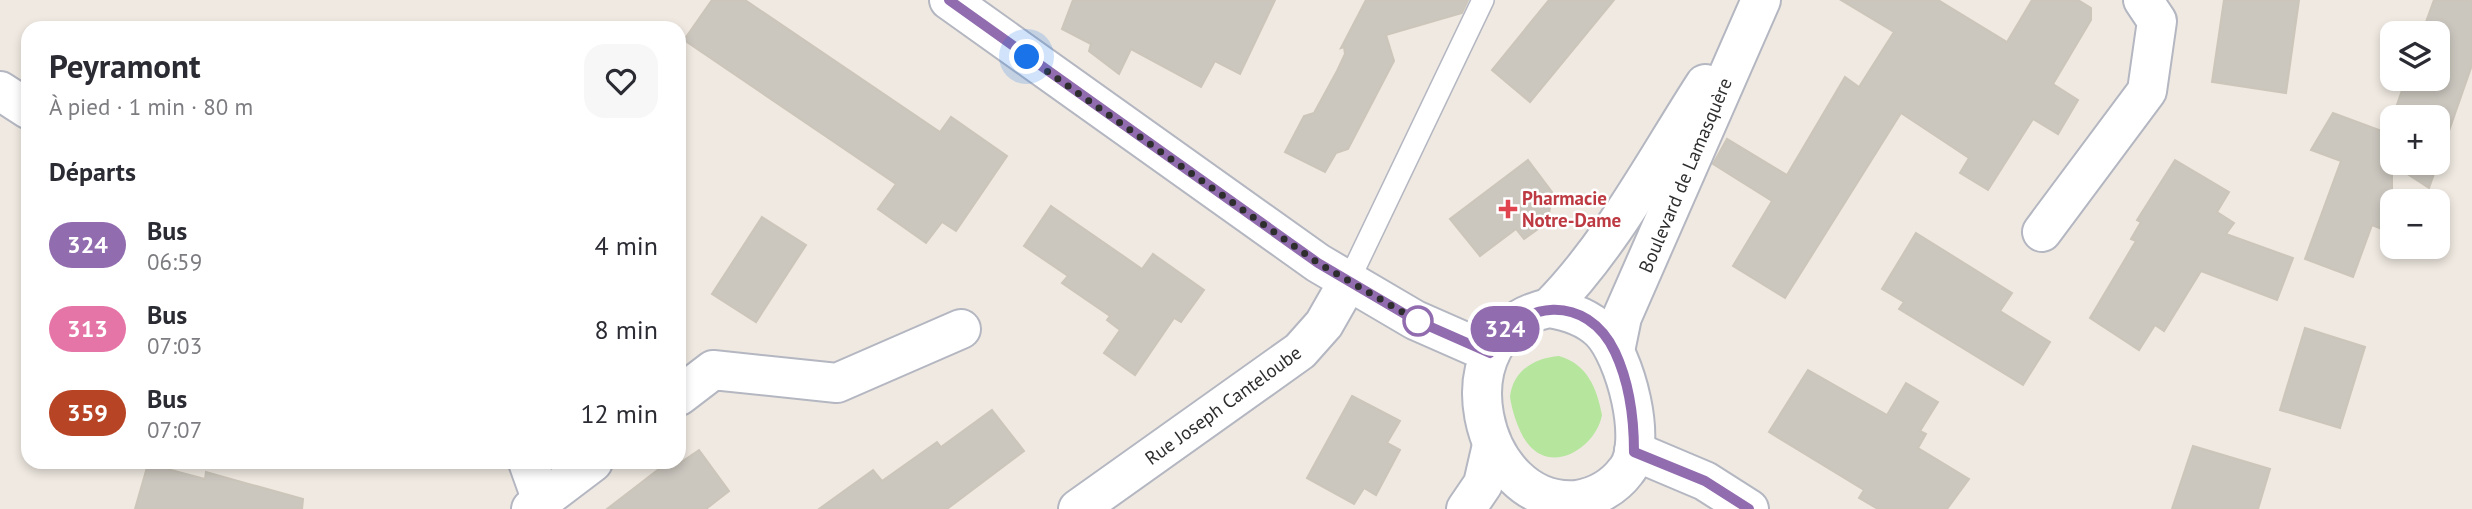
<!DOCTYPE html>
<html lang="fr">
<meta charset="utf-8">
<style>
body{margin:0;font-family:"PT Sans",sans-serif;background:#f7f7f7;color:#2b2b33;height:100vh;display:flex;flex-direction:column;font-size:26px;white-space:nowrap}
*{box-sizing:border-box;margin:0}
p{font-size:23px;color:#7c7c81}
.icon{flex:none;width:38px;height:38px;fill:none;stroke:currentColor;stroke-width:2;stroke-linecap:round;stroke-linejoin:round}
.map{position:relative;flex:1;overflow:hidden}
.sheet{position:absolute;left:21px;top:21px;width:665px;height:448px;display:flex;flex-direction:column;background:#fff;border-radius:21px;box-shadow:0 4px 10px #0003}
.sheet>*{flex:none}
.badge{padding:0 14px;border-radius:23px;font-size:24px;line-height:46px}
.fabs{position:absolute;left:2380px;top:21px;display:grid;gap:14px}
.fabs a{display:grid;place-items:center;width:70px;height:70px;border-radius:14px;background:#fff;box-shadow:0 4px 10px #0003;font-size:35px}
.you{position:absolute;width:35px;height:35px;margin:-18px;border:5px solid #fff;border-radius:50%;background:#1a73e8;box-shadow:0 0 0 10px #1a73e833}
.map>.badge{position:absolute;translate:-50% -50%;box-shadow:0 0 0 4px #fff}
h2{padding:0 28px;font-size:26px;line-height:63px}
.round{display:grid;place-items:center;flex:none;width:74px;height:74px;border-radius:21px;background:#f7f7f7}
.head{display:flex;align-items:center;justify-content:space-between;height:119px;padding:0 28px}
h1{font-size:33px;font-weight:700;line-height:52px}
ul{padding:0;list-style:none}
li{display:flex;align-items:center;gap:21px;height:84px;padding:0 28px}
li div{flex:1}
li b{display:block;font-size:26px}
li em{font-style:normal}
li .badge{min-width:77px;font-weight:700;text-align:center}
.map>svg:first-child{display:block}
.green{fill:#b6e59e}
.building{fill:#cbc7bf;stroke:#cbc5ba;stroke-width:2;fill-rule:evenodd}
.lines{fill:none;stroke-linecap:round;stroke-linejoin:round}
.lane-casing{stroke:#b4b7c1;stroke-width:24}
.street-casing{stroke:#b4b7c1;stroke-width:42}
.secondary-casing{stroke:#b4b7c1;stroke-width:42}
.lane{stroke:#fff;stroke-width:21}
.street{stroke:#fff;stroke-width:38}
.secondary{stroke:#fff;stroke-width:38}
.line-casing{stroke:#fff;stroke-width:16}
.line{stroke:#916caf;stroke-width:10}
.walk{stroke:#2e2e2e;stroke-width:7;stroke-dasharray:0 12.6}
.health-dot{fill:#e0444e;stroke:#fff;stroke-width:2.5}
.stop-dot{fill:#fff;stroke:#916caf;stroke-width:3.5}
.labels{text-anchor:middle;stroke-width:5;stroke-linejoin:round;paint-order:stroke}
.street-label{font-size:19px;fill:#2e2e2e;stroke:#fff}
.health-label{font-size:19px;font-weight:bold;fill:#be3a42;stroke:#fff;text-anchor:start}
</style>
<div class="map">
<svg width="2472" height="509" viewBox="0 0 2472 509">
<rect width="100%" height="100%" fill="#efe9e1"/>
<path class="green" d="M1559 356C1587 364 1597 388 1602 415 1596 447 1553 475 1528 444 1519 433 1512 411 1510 397 1513 370 1535 358 1559 356Z"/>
<g class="building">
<polygon points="712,0 745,0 940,132 951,117 1007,156 956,231 942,222 926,243 878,209 896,184 684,40"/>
<polygon points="1073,0 1275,0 1240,74 1215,61 1201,87 1131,49 1119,74 1089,51 1091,44 1062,29"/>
<polygon points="1366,0 1468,0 1462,13 1386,35 1394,61 1348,149 1336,153 1325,172 1285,152 1304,116 1314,113 1337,71 1345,54 1344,47 1341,48"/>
<polygon points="1549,0 1614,0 1530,102 1492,70"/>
<polygon points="1841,0 1938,0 2007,42 2032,0 2078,0 2091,8 2091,20 2053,84 2078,100 2058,134 2033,119 1988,190 1960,173 1969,158 1901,113 1785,298 1733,266 1772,201 1713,164 1727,139 1787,175 1845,77 1859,87 1894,32"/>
<polygon points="2224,0 2299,0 2286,93 2212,82"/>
<path d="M2434 0H2472V65L2429 188 2392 164V233L2372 225 2353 277 2305 259 2341 161 2311 150 2333 113 2387 133 2406 79H2438V33H2422ZM2392 117H2438V163H2392Z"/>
<polygon points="1528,160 1552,192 1548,222 1524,239 1516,229 1480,256 1450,219"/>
<polygon points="2175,160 2229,192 2217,212 2234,223 2226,234 2293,258 2277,300 2201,271 2164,331 2155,325 2139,350 2090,318 2136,241 2131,239 2141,222 2137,220"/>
<polygon points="1051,206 1142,269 1153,254 1204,290 1181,322 1174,318 1135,375 1104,353 1120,330 1107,320 1110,316 1062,283 1068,276 1024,246"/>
<polygon points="762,217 806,245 756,322 712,294"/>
<polygon points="1916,233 2012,293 2000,311 2050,342 2023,385 1899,309 1904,302 1882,289"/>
<polygon points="2305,328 2365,347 2340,428 2280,410"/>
<polygon points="1808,370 1887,415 1906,383 1938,402 1920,431 1926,434 1918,448 1969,479 1947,509 1878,509 1859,498 1864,490 1769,432"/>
<polygon points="1352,396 1400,421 1387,443 1400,450 1376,495 1364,488 1354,504 1307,478"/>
<polygon points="992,410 1024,451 947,509 819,509 873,470 882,481 937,442 941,447"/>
<polygon points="2193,446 2270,469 2258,509 2172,509"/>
<polygon points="699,450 729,491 706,509 607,509 668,462 680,463"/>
<polygon points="148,464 205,479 206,472 303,499 302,509 135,509"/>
</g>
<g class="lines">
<g class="lane-casing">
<polyline id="lane" points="1348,282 1483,0"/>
</g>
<g class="street-casing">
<g id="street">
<polyline points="0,91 28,109"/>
<polyline points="2042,232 2147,91 2157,21 2143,0"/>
<polyline points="679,396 713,370 837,383 961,329"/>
<polyline points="528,462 542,501"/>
<polyline points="531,509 593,462"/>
<polyline points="1078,509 1300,351 1324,324 1348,282"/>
</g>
</g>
<g class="secondary-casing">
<g id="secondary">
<polyline points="949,0 1318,263 1415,320 1490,353"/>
<path d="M1549 308C1568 311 1587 317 1601 331 1625 355 1649 444 1626 471 1614 487 1596 497 1577 500 1479 509 1437 332 1549 308Z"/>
<path d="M1549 308C1611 246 1657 158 1705 84"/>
<polyline points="1615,351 1622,317 1761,0"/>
<polyline points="1634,451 1705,481 1749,509"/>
<polyline points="1466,509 1483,484 1492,445"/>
</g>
</g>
<use href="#lane" class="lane"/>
<use href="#street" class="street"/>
<use href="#secondary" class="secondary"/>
</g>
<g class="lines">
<g class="line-casing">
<path id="line" d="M949 0 1318 263 1415 320 1490 353C1519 298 1587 293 1615 352 1630 384 1634 417 1634 452L1705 481 1749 509"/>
</g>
<use href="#line" class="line"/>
<polyline class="walk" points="1027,57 1318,263 1418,321"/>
</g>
<path class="health-dot" d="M1504.5 198.5h7v7h7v7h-7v7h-7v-7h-7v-7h7z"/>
<circle class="stop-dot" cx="1418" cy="321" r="14"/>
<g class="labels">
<g class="street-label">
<text transform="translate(1685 175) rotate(-67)" y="7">Boulevard de Lamasquère</text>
<text transform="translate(1223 405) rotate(-36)" y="7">Rue Joseph Canteloube</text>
</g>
<g class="health-label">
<text x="1522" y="205">Pharmacie<tspan x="1522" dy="22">Notre-Dame</tspan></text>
</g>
</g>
</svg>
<div class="fabs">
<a><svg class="icon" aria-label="layers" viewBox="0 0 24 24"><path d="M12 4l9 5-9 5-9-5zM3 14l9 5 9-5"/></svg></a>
<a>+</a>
<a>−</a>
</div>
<div class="you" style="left:1027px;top:57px"></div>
<b class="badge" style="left:1505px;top:329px;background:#916caf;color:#fff">324</b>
<section class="sheet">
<div class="head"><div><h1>Peyramont</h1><p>À pied · 1 min · 80 m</p></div><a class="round"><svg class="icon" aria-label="heart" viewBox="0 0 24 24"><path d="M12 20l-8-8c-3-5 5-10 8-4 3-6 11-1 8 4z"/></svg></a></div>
<h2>Départs</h2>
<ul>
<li><span class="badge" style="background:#916caf;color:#fff">324</span><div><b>Bus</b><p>06:59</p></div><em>4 min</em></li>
<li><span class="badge" style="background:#e675a7;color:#fff">313</span><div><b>Bus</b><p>07:03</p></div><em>8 min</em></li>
<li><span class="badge" style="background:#b74425;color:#fff">359</span><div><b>Bus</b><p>07:07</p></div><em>12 min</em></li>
</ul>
</section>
</div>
